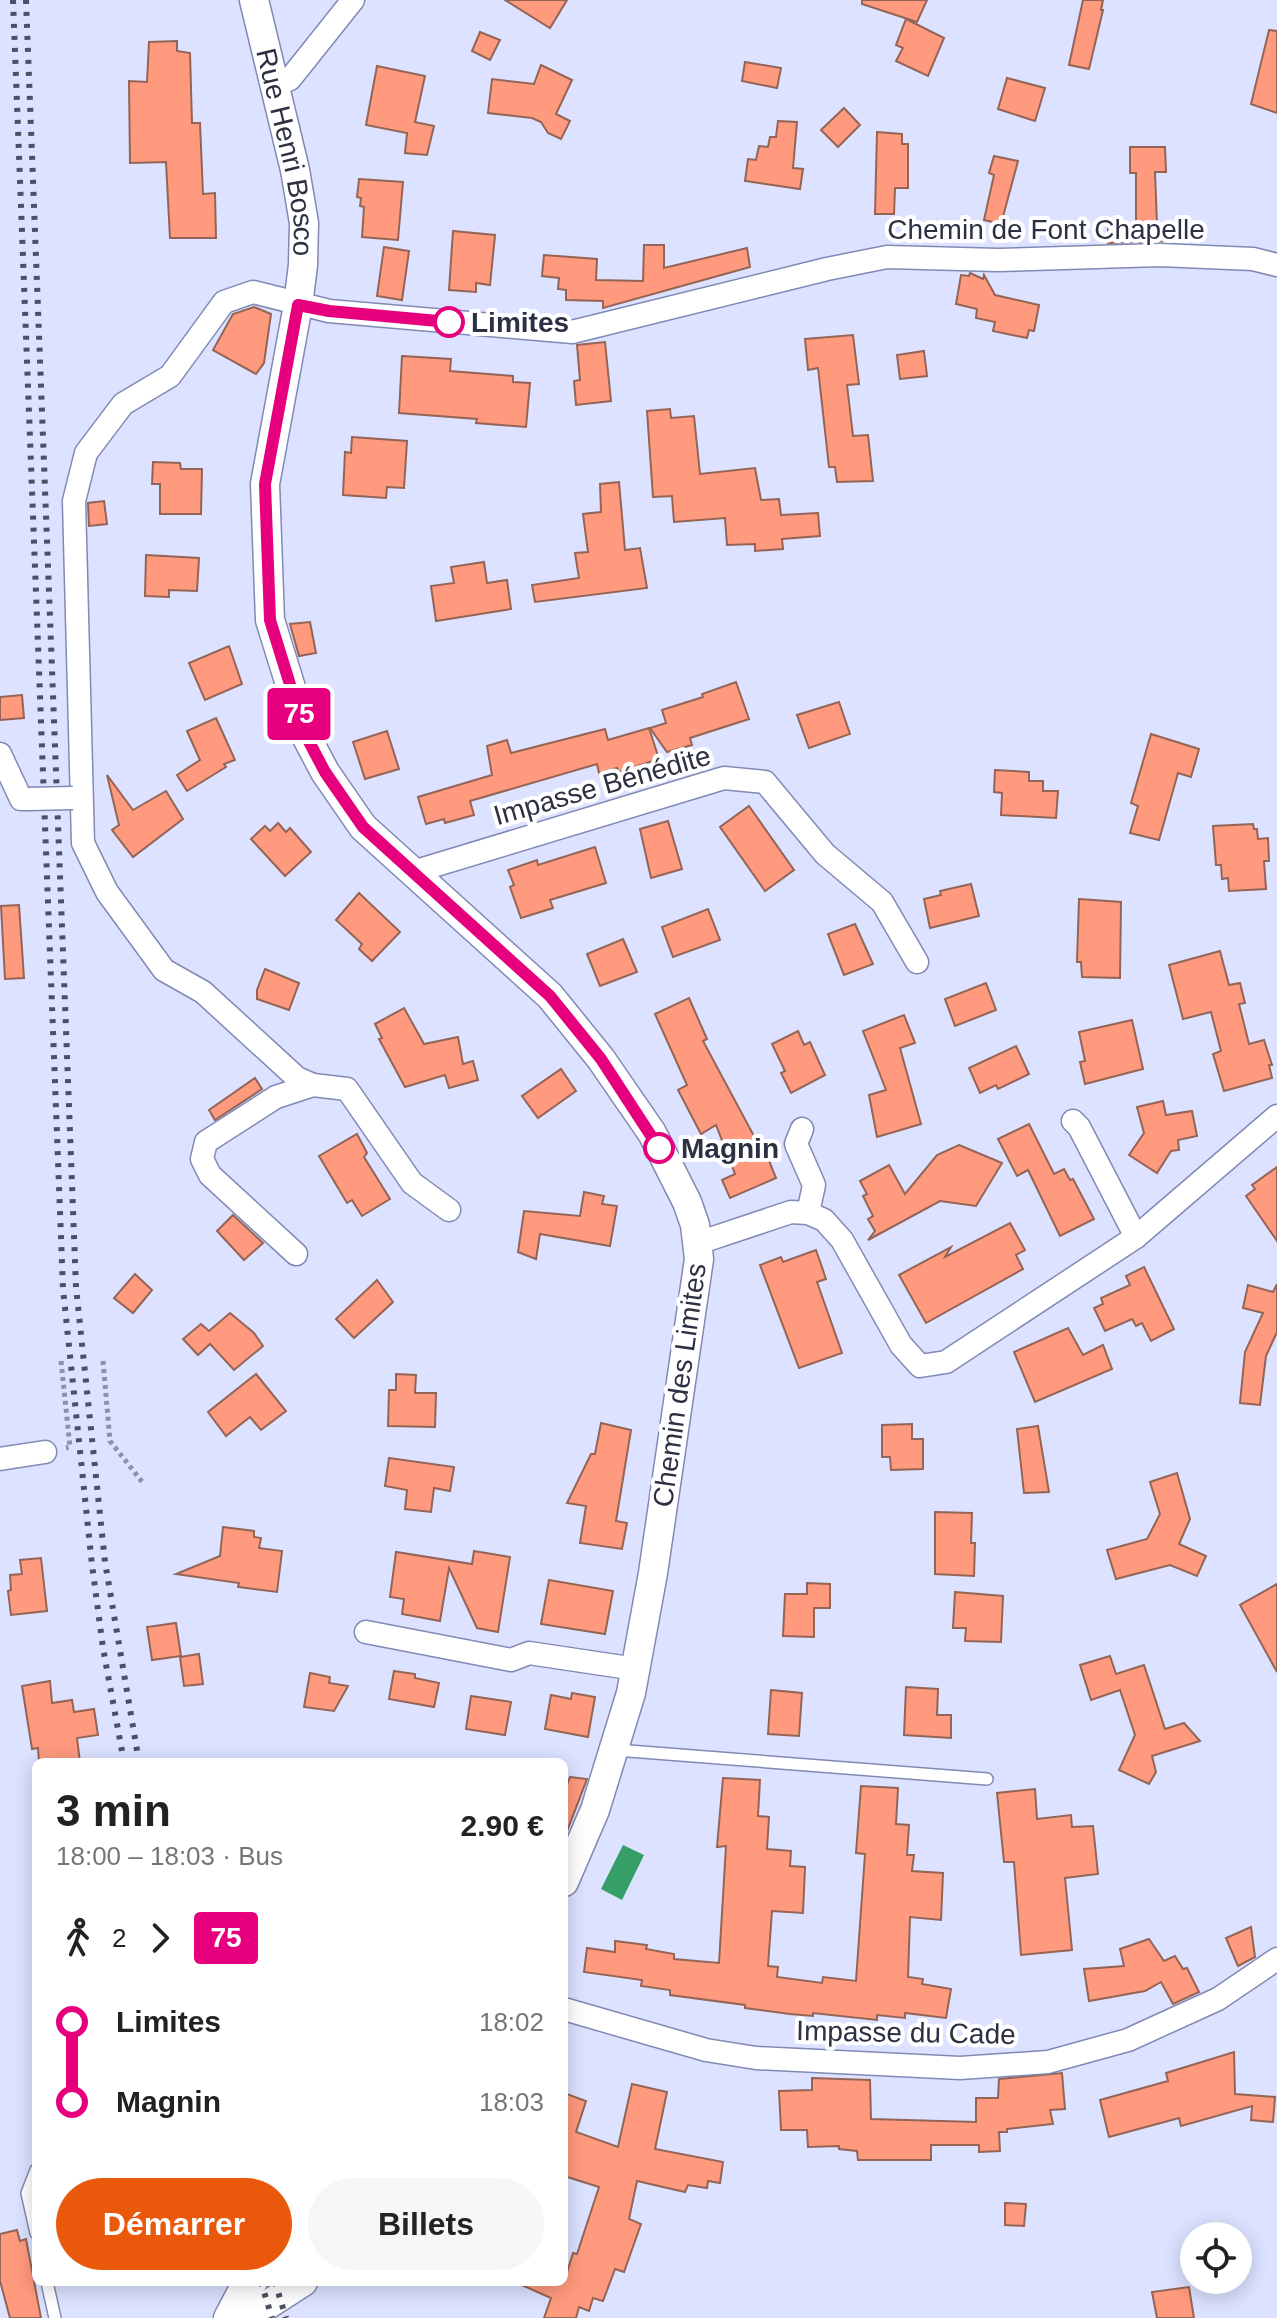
<!DOCTYPE html>
<html lang="fr">
<meta charset="utf-8">
<style>
body{margin:0;font-family:Arial,sans-serif;background:#f6f6f6;color:#222;height:100vh;display:flex;flex-direction:column;font-size:30px;white-space:nowrap}
*{box-sizing:border-box;margin:0}
p{font-size:26px;color:#767676}
.icon{flex:none;width:44px;height:44px;fill:none;stroke:currentColor;stroke-width:2;stroke-linecap:round;stroke-linejoin:round}
.map{position:relative;flex:1;overflow:hidden}
.side{position:absolute;left:32px;top:1758px;width:536px;height:528px;display:flex;flex-direction:column;background:#fff;border-radius:12px;box-shadow:0 4px 20px #0003}
.side>*{flex:none}
.badge{padding:0 16px;border-radius:6px;font-size:28px;line-height:52px}
.fabs{position:absolute;left:1180px;top:2222px;display:grid;gap:16px}
.fabs a{display:grid;place-items:center;width:72px;height:72px;border-radius:50%;background:#fff;box-shadow:0 4px 20px #0003;font-size:40px}
.map>.badge{position:absolute;translate:-50% -50%;box-shadow:0 0 0 4px #fff}
.legs{display:flex;align-items:center;gap:12px;height:88px;padding:0 24px;font-size:26px}
.legs p{margin-inline-start:auto}
.overview{display:flex;align-items:center;justify-content:space-between;height:136px;padding:0 24px}
h1{font-size:44px;font-weight:700;line-height:60px}
.cta{display:flex;gap:16px;margin-top:auto;padding:16px 24px}
.cta a{flex:1;height:92px;border-radius:48px;background:#ea580c;color:#fff;font-size:32px;font-weight:700;line-height:92px;text-align:center}
.cta a+a{background:#f6f6f6;color:#222}
ul{padding:0 24px;list-style:none}
li{display:flex;align-items:center;gap:28px;height:80px;font-size:30px}
li i{display:grid;place-items:center;width:12px;height:100%;margin:0 10px;background:currentColor}
li i::after{content:'';width:20px;height:20px;margin:-10px;border:6px solid;border-radius:50%;background:#fff}
li p{margin-inline-start:auto}
li:first-child i{background:linear-gradient(#0000 50%,currentColor 0)}
li:last-child i{background:linear-gradient(currentColor 50%,#0000 0)}
.map>svg:first-child{display:block}
.water{fill:#369f68}
.building{fill:#ff9a7e;stroke:#946456;stroke-width:2}
.lines{fill:none;stroke-linecap:round;stroke-linejoin:round}
.service-casing{stroke:#8189b5;stroke-width:14}
.minor-casing{stroke:#8189b5;stroke-width:25}
.tertiary-casing{stroke:#8189b5;stroke-width:31}
.path{stroke:#8d92aa;stroke-width:5;stroke-dasharray:4 4;stroke-linecap:butt}
.service{stroke:#fff;stroke-width:11}
.minor{stroke:#fff;stroke-width:22}
.tertiary{stroke:#fff;stroke-width:28}
.rail{stroke:#4c5064;stroke-width:6;stroke-dasharray:4 8;stroke-linecap:butt}
.minor-bridge-casing{stroke:#8189b5;stroke-width:25;stroke-linecap:butt}
.minor-bridge{stroke:#fff;stroke-width:22}
.line-1-casing{stroke:#fff;stroke-width:18}
.line-1{stroke:#e6007e;stroke-width:12}
.stop-1-dot{fill:#fff;stroke:#e6007e;stroke-width:4}
.labels{text-anchor:middle;stroke-width:8;stroke-linejoin:round;paint-order:stroke}
.street-label{font-size:28px;fill:#2c3042;stroke:#fff}
.stop-label{font-size:28px;font-weight:bold;fill:#2c3042;stroke:#fff;text-anchor:start}
</style>
<div class="map">
<svg width="1277" height="2318" viewBox="0 0 1277 2318">
<rect width="100%" height="100%" fill="#dce2ff"/>
<polygon class="water" points="623,1845 644,1855 622,1900 601,1889"/>
<g class="building">
<polygon points="505,0 567,0 550,28"/>
<polygon points="862,0 927,0 917,22 862,4"/>
<polygon points="1083,0 1103,0 1101,10 1103,10 1089,69 1069,65"/>
<polygon points="906,19 944,38 928,76 896,61 903,48 896,45"/>
<polygon points="1269,30 1277,31 1277,113 1251,104"/>
<polygon points="480,32 500,40 490,60 472,51"/>
<polygon points="177,41 177,51 190,53 192,123 200,123 203,194 215,193 216,238 170,238 166,162 130,163 129,81 147,82 149,42"/>
<polygon points="745,62 781,68 777,88 742,81"/>
<polygon points="541,65 572,80 556,114 570,121 561,139 548,133 541,122 532,118 488,113 492,79 534,84"/>
<polygon points="377,66 425,76 415,122 434,126 427,155 405,153 407,133 366,125"/>
<polygon points="1007,78 1045,88 1035,121 998,109"/>
<polygon points="844,108 860,125 838,147 821,130"/>
<polygon points="778,121 797,122 793,168 803,169 800,189 745,181 748,159 756,160 759,146 768,147 770,137 776,137"/>
<polygon points="877,132 902,134 902,144 908,144 908,188 895,188 894,214 875,214"/>
<polygon points="1130,147 1165,147 1166,172 1155,172 1157,225 1165,225 1166,241 1108,243 1108,228 1136,227 1136,173 1130,173"/>
<polygon points="994,156 1018,161 1001,224 984,220 994,175 989,173"/>
<polygon points="359,179 403,182 398,240 362,237 364,207 360,206 361,198 357,197"/>
<polygon points="453,231 495,235 490,285 476,283 476,292 449,290"/>
<polygon points="644,245 664,245 664,268 747,248 750,267 603,308 603,301 566,300 566,290 558,289 559,278 542,276 544,255 597,259 596,280 643,281"/>
<polygon points="384,247 409,251 402,300 377,296"/>
<polygon points="970,273 983,279 984,275 995,295 1039,305 1034,331 1029,330 1027,338 993,331 995,322 976,318 977,309 956,304 961,275 969,276"/>
<polygon points="254,307 271,314 264,363 256,374 213,350 233,314"/>
<polygon points="853,335 859,384 847,385 853,436 868,435 873,481 837,482 835,467 829,467 818,368 808,370 805,339"/>
<polygon points="605,342 611,401 576,405 574,381 580,380 577,345"/>
<polygon points="924,351 927,376 900,379 897,355"/>
<polygon points="402,356 451,359 450,371 513,376 513,382 530,383 526,427 476,423 477,419 399,413"/>
<polygon points="670,409 671,418 694,416 700,474 755,468 761,500 779,499 781,515 818,513 820,536 782,539 783,549 755,551 755,544 727,545 725,518 674,522 672,496 653,497 647,411"/>
<polygon points="352,437 407,441 404,488 387,487 386,498 343,495 345,452 351,453"/>
<polygon points="153,462 180,463 181,469 202,469 201,514 160,514 160,484 152,484"/>
<polygon points="619,482 625,550 640,548 647,588 535,602 532,585 579,578 575,553 588,552 583,514 601,512 600,484"/>
<polygon points="104,501 107,524 89,526 88,503"/>
<polygon points="146,555 199,558 197,591 169,590 169,597 145,596"/>
<polygon points="484,562 487,583 507,580 511,609 436,621 431,586 454,583 451,567"/>
<polygon points="310,622 316,653 299,656 290,624"/>
<polygon points="229,646 242,684 205,700 189,663"/>
<polygon points="736,682 749,719 690,738 692,745 667,752 650,728 666,723 662,710 703,697 702,694"/>
<polygon points="22,695 24,718 0,720 0,697"/>
<polygon points="839,702 850,734 809,748 797,715"/>
<polygon points="216,718 235,760 224,764 226,767 187,791 177,775 200,760 187,731"/>
<polygon points="649,728 659,759 619,772 617,768 599,773 597,764 470,801 474,815 445,823 444,819 426,824 418,797 492,775 487,746 507,740 511,753 605,729 608,740"/>
<polygon points="387,731 399,769 365,779 353,742"/>
<polygon points="1151,734 1199,749 1191,777 1178,773 1159,840 1130,833 1138,806 1131,803"/>
<polygon points="995,770 1029,772 1029,781 1043,781 1043,791 1058,791 1056,818 1001,815 1002,793 994,792"/>
<polygon points="107,775 133,810 166,791 183,819 133,857 112,830 119,825"/>
<polygon points="749,806 794,870 765,891 720,827"/>
<polygon points="668,821 682,869 651,878 640,829"/>
<polygon points="278,823 286,832 290,828 311,852 285,876 251,839 265,826 270,831"/>
<polygon points="1253,824 1254,829 1257,829 1258,839 1268,838 1269,861 1264,861 1266,889 1229,891 1228,878 1222,879 1221,865 1216,865 1213,826"/>
<polygon points="595,847 606,883 550,900 553,908 521,918 510,887 514,885 508,870 537,860 538,865"/>
<polygon points="971,884 979,916 930,928 924,899 941,895 940,891"/>
<polygon points="359,893 400,932 372,961 359,949 362,944 336,920"/>
<polygon points="1079,899 1121,902 1120,978 1082,977 1081,962 1077,962"/>
<polygon points="19,905 24,978 5,979 1,906"/>
<polygon points="708,909 720,940 673,957 662,927"/>
<polygon points="855,924 873,964 844,975 828,934"/>
<polygon points="623,939 637,972 600,986 587,954"/>
<polygon points="1220,951 1229,985 1240,983 1245,1003 1239,1004 1249,1044 1264,1040 1272,1065 1269,1065 1272,1078 1224,1091 1213,1054 1221,1051 1211,1012 1183,1019 1169,965"/>
<polygon points="265,969 299,983 289,1010 257,999 257,990"/>
<polygon points="986,983 996,1010 955,1026 945,999"/>
<polygon points="689,998 707,1039 703,1041 755,1138 759,1136 776,1178 730,1198 722,1180 735,1174 716,1125 701,1134 678,1090 687,1085 655,1014"/>
<polygon points="404,1008 424,1044 458,1037 463,1064 473,1061 478,1080 449,1088 445,1075 405,1087 379,1039 382,1038 375,1024"/>
<polygon points="904,1015 915,1043 900,1048 921,1124 877,1137 869,1095 886,1090 863,1031"/>
<polygon points="1132,1020 1143,1069 1085,1084 1080,1062 1085,1061 1079,1032"/>
<polygon points="798,1031 804,1045 810,1042 825,1075 791,1093 781,1073 785,1071 772,1044"/>
<polygon points="1016,1046 1029,1074 998,1089 996,1085 980,1093 969,1068"/>
<polygon points="561,1069 576,1091 538,1118 522,1096"/>
<polygon points="255,1078 262,1089 215,1120 209,1110"/>
<polygon points="1163,1101 1166,1115 1192,1111 1197,1136 1178,1140 1179,1150 1171,1151 1157,1173 1129,1155 1144,1133 1137,1107"/>
<polygon points="1029,1124 1054,1174 1064,1169 1070,1180 1073,1179 1094,1219 1060,1236 1028,1170 1017,1176 998,1139"/>
<polygon points="357,1134 367,1153 364,1157 390,1199 362,1216 352,1200 347,1203 319,1156"/>
<polygon points="959,1145 1002,1163 976,1206 940,1201 868,1240 875,1231 868,1219 873,1216 863,1196 867,1194 860,1181 889,1165 905,1194 937,1155"/>
<polygon points="1277,1167 1277,1241 1246,1196 1255,1189 1252,1185"/>
<polygon points="584,1192 604,1196 602,1204 617,1206 610,1246 540,1234 536,1259 518,1252 524,1211 580,1216"/>
<polygon points="233,1215 263,1243 244,1260 217,1231"/>
<polygon points="1010,1223 1025,1250 1016,1255 1023,1269 926,1323 899,1275 951,1247 945,1257"/>
<polygon points="816,1250 826,1279 817,1282 842,1353 799,1368 760,1265 781,1257 783,1262"/>
<polygon points="1144,1267 1174,1329 1151,1341 1142,1323 1136,1326 1132,1319 1105,1331 1094,1308 1103,1304 1101,1298 1130,1285 1126,1276"/>
<polygon points="135,1274 152,1290 133,1313 114,1298"/>
<polygon points="377,1280 393,1302 354,1338 336,1319"/>
<polygon points="1277,1284 1277,1332 1266,1356 1260,1405 1240,1403 1245,1352 1263,1313 1243,1308 1248,1285 1273,1292"/>
<polygon points="230,1313 254,1333 263,1346 234,1370 210,1344 198,1355 183,1339 201,1324 209,1331"/>
<polygon points="1068,1328 1083,1355 1103,1345 1112,1369 1035,1402 1014,1352"/>
<polygon points="256,1374 286,1411 261,1430 250,1417 226,1436 208,1412"/>
<polygon points="396,1374 416,1375 415,1393 436,1393 435,1427 388,1426 389,1390 396,1390"/>
<polygon points="601,1423 631,1430 616,1521 627,1523 622,1549 580,1543 586,1506 567,1503 591,1454 595,1454"/>
<polygon points="912,1424 912,1439 923,1439 923,1469 891,1470 890,1457 882,1457 882,1425"/>
<polygon points="1038,1426 1049,1492 1024,1493 1017,1429"/>
<polygon points="389,1458 454,1467 450,1491 434,1488 431,1512 405,1509 407,1490 385,1486"/>
<polygon points="1177,1473 1190,1519 1179,1544 1206,1556 1197,1576 1170,1565 1116,1579 1107,1550 1147,1539 1160,1514 1150,1482"/>
<polygon points="935,1512 972,1513 971,1543 975,1543 974,1576 935,1574"/>
<polygon points="223,1527 254,1531 254,1537 261,1538 259,1548 282,1551 277,1592 238,1587 239,1583 176,1574 220,1556"/>
<polygon points="474,1551 510,1557 498,1632 477,1628 449,1568 440,1621 402,1614 404,1599 390,1597 396,1552 472,1564"/>
<polygon points="41,1558 47,1611 11,1615 8,1591 11,1590 10,1575 22,1574 20,1560"/>
<polygon points="549,1580 613,1591 605,1634 541,1624"/>
<polygon points="807,1583 830,1584 830,1608 814,1608 814,1637 783,1636 785,1594 807,1594"/>
<polygon points="1277,1584 1277,1672 1240,1605"/>
<polygon points="955,1592 1003,1596 1001,1642 965,1641 966,1628 953,1628"/>
<polygon points="176,1623 181,1656 152,1660 147,1627"/>
<polygon points="199,1654 203,1684 184,1686 180,1657"/>
<polygon points="1110,1656 1116,1674 1144,1665 1165,1729 1184,1723 1200,1741 1152,1756 1156,1772 1149,1784 1119,1770 1135,1735 1120,1690 1091,1700 1080,1665"/>
<polygon points="394,1671 415,1674 415,1678 439,1683 434,1707 389,1699"/>
<polygon points="310,1673 330,1677 329,1683 348,1686 334,1711 304,1707"/>
<polygon points="50,1681 52,1703 72,1700 74,1712 94,1709 98,1735 77,1738 80,1762 39,1762 38,1748 32,1749 22,1686"/>
<polygon points="906,1687 938,1689 937,1715 951,1715 951,1738 904,1735"/>
<polygon points="771,1690 802,1693 799,1736 768,1734"/>
<polygon points="572,1693 595,1697 588,1737 545,1729 551,1695 571,1699"/>
<polygon points="471,1696 511,1702 505,1735 466,1729"/>
<polygon points="570,1777 587,1779 564,1839 564,1792"/>
<polygon points="723,1778 760,1780 758,1816 769,1817 767,1849 791,1851 790,1866 805,1867 803,1913 772,1911 768,1966 778,1967 777,1977 822,1983 823,1977 856,1981 865,1854 856,1853 861,1786 898,1788 896,1824 909,1825 907,1855 914,1855 912,1871 943,1873 941,1920 910,1917 908,1977 923,1979 922,1984 951,1989 946,2018 905,2013 905,2018 877,2015 877,2020 813,2013 813,2016 790,2014 745,2008 745,2005 670,1995 670,1990 641,1986 642,1980 584,1972 587,1948 615,1952 615,1941 647,1945 646,1949 674,1954 674,1959 719,1963 726,1846 717,1847"/>
<polygon points="1035,1789 1037,1819 1071,1815 1072,1827 1093,1826 1098,1874 1065,1878 1072,1950 1021,1955 1014,1862 1004,1862 997,1793"/>
<polygon points="1251,1927 1255,1957 1238,1966 1226,1938"/>
<polygon points="1149,1939 1164,1961 1175,1956 1183,1969 1187,1968 1199,1992 1173,2004 1161,1982 1145,1991 1089,2001 1084,1969 1124,1966 1120,1949"/>
<polygon points="1234,2052 1235,2094 1275,2097 1273,2122 1251,2120 1252,2106 1181,2126 1179,2118 1109,2137 1100,2100 1168,2081 1166,2073"/>
<polygon points="1062,2073 1065,2109 1050,2110 1053,2124 1007,2129 1007,2132 999,2132 1000,2151 979,2152 979,2145 931,2145 931,2160 858,2160 857,2151 839,2149 839,2146 808,2147 807,2130 781,2130 779,2091 812,2090 812,2078 870,2080 871,2119 976,2122 976,2098 998,2098 999,2079"/>
<polygon points="632,2084 667,2092 655,2149 723,2162 720,2183 708,2181 707,2188 688,2185 685,2192 637,2181 629,2219 641,2224 624,2272 615,2269 603,2301 593,2298 589,2311 579,2307 576,2318 544,2318 551,2298 515,2282 564,2282 573,2253 577,2254 599,2187 564,2176 564,2093 586,2101 576,2132 618,2147"/>
<polygon points="1005,2203 1026,2204 1024,2226 1005,2225"/>
<polygon points="17,2230 20,2241 26,2239 41,2318 10,2318 0,2281 0,2234"/>
<polygon points="1189,2287 1194,2318 1157,2318 1152,2292"/>
</g>
<g class="lines">
<g class="service-casing">
<g id="service">
<polyline points="616,1750 987,1779"/>
<polyline points="36,2170 27,2193 36,2233"/>
<polyline points="47,2282 55,2318"/>
</g>
</g>
<g class="minor-casing">
<g id="minor">
<polyline points="275,86 290,79 353,0"/>
<polyline points="0,754 21,799 28,799"/>
<polyline points="413,872 724,778 765,782 825,854 882,902 917,962"/>
<polyline points="1073,1121 1079,1127 1136,1237"/>
<polyline points="802,1129 796,1144 814,1185 808,1213"/>
<polyline points="449,1210 412,1183 347,1089 313,1085 297,1078 203,992 164,970 107,892 83,843 74,501 86,453 123,404 170,376 224,302 253,292 329,311 572,332 827,269 887,257 998,260 1160,255 1253,259 1277,265"/>
<polyline points="698,1243 791,1212 808,1213 824,1220 842,1240 901,1345 920,1366 946,1362 1136,1237 1277,1116"/>
<polyline points="296,1254 210,1175 202,1159 206,1142 276,1097 313,1085"/>
<polyline points="0,1459 45,1452"/>
<polyline points="366,1632 511,1660 529,1653 636,1669"/>
<polyline points="564,2009 706,2050 756,2058 960,2068 1048,2062 1128,2040 1218,1999 1277,1959"/>
</g>
</g>
<g class="tertiary-casing">
<g id="tertiary">
<path id="s1" d="M254 0 295 170 304 223 303 265 298 305 265 484 270 620 306 736 325 772 363 827 550 996 601 1059 652 1133 687 1202 695 1225 699 1259 653 1573 631 1693 595 1810 564 1882"/>
<polyline points="228,2318 245,2286 253,2282"/>
<polyline points="247,2318 303,2282"/>
</g>
</g>
<g class="path">
<polyline points="61,1361 70,1447 66,1448"/>
<polyline points="103,1361 110,1441 143,1483"/>
</g>
<use href="#service" class="service"/>
<use href="#minor" class="minor"/>
<use href="#tertiary" class="tertiary"/>
<g class="rail">
<polyline points="13,0 63,1289 92,1565 103,1648 124,1762"/>
<polyline points="26,0 76,1287 105,1562 139,1762"/>
<polyline points="261,2282 272,2318"/>
<polyline points="275,2282 286,2318"/>
</g>
<g class="minor-bridge-casing">
<polyline id="minor-bridge" points="28,799 73,798"/>
</g>
<use href="#minor-bridge" class="minor-bridge"/>
</g>
<g class="lines">
<g class="line-1-casing">
<polyline id="line-1" points="449,322 329,311 298,305 265,484 270,620 306,736 325,772 363,827 550,996 601,1059 659,1148"/>
</g>
<use href="#line-1" class="line-1"/>
</g>
<g class="stop-1-dot">
<circle cx="449" cy="322" r="14"/>
<circle cx="659" cy="1148" r="14"/>
</g>
<g class="labels">
<g class="street-label">
<text dy="10" stroke="none"><textPath href="#s1" startOffset="156">Rue Henri Bosco</textPath></text>
<text x="1046" y="239">Chemin de Font Chapelle</text>
<text transform="translate(602 785) rotate(-16)" y="10">Impasse Bénédite</text>
<text transform="translate(679 1385) rotate(-82)" y="10">Chemin des Limites</text>
<text transform="translate(906 2032) rotate(1)" y="10">Impasse du Cade</text>
</g>
<g class="stop-label">
<text x="471" y="332">Limites</text>
<text x="681" y="1158">Magnin</text>
</g>
</g>
</svg>
<div class="fabs">
<a><svg class="icon" aria-label="locate" viewBox="0 0 24 24"><circle cx="12" cy="12" r="6"/><path d="M12 2v4M12 18v4M2 12h4M18 12h4"/></svg></a>
</div>
<b class="badge" style="left:299px;top:714px;background:#e6007e;color:#fff">75</b>
<section class="side">
<div class="overview"><div><h1>3 min</h1><p>18:00 – 18:03 · Bus</p></div><b>2.90 €</b></div>
<div class="legs"><svg class="icon" aria-label="walk" viewBox="0 0 24 24"><circle cx="13" cy="4" r="2"/><path d="M13 8l-2 6 4 7M11 14l-3 7M7 12l3-4h3l4 4"/></svg>2<svg class="icon" aria-label="forward" viewBox="0 0 24 24"><path d="M9 5l7 7-7 7"/></svg><b class="badge" style="background:#e6007e;color:#fff">75</b></div>
<ul>
<li><i style="color:#e6007e"></i><b>Limites</b><p>18:02</p></li>
<li><i style="color:#e6007e"></i><b>Magnin</b><p>18:03</p></li>
</ul>
<div class="cta"><a>Démarrer</a><a>Billets</a></div>
</section>
</div>
